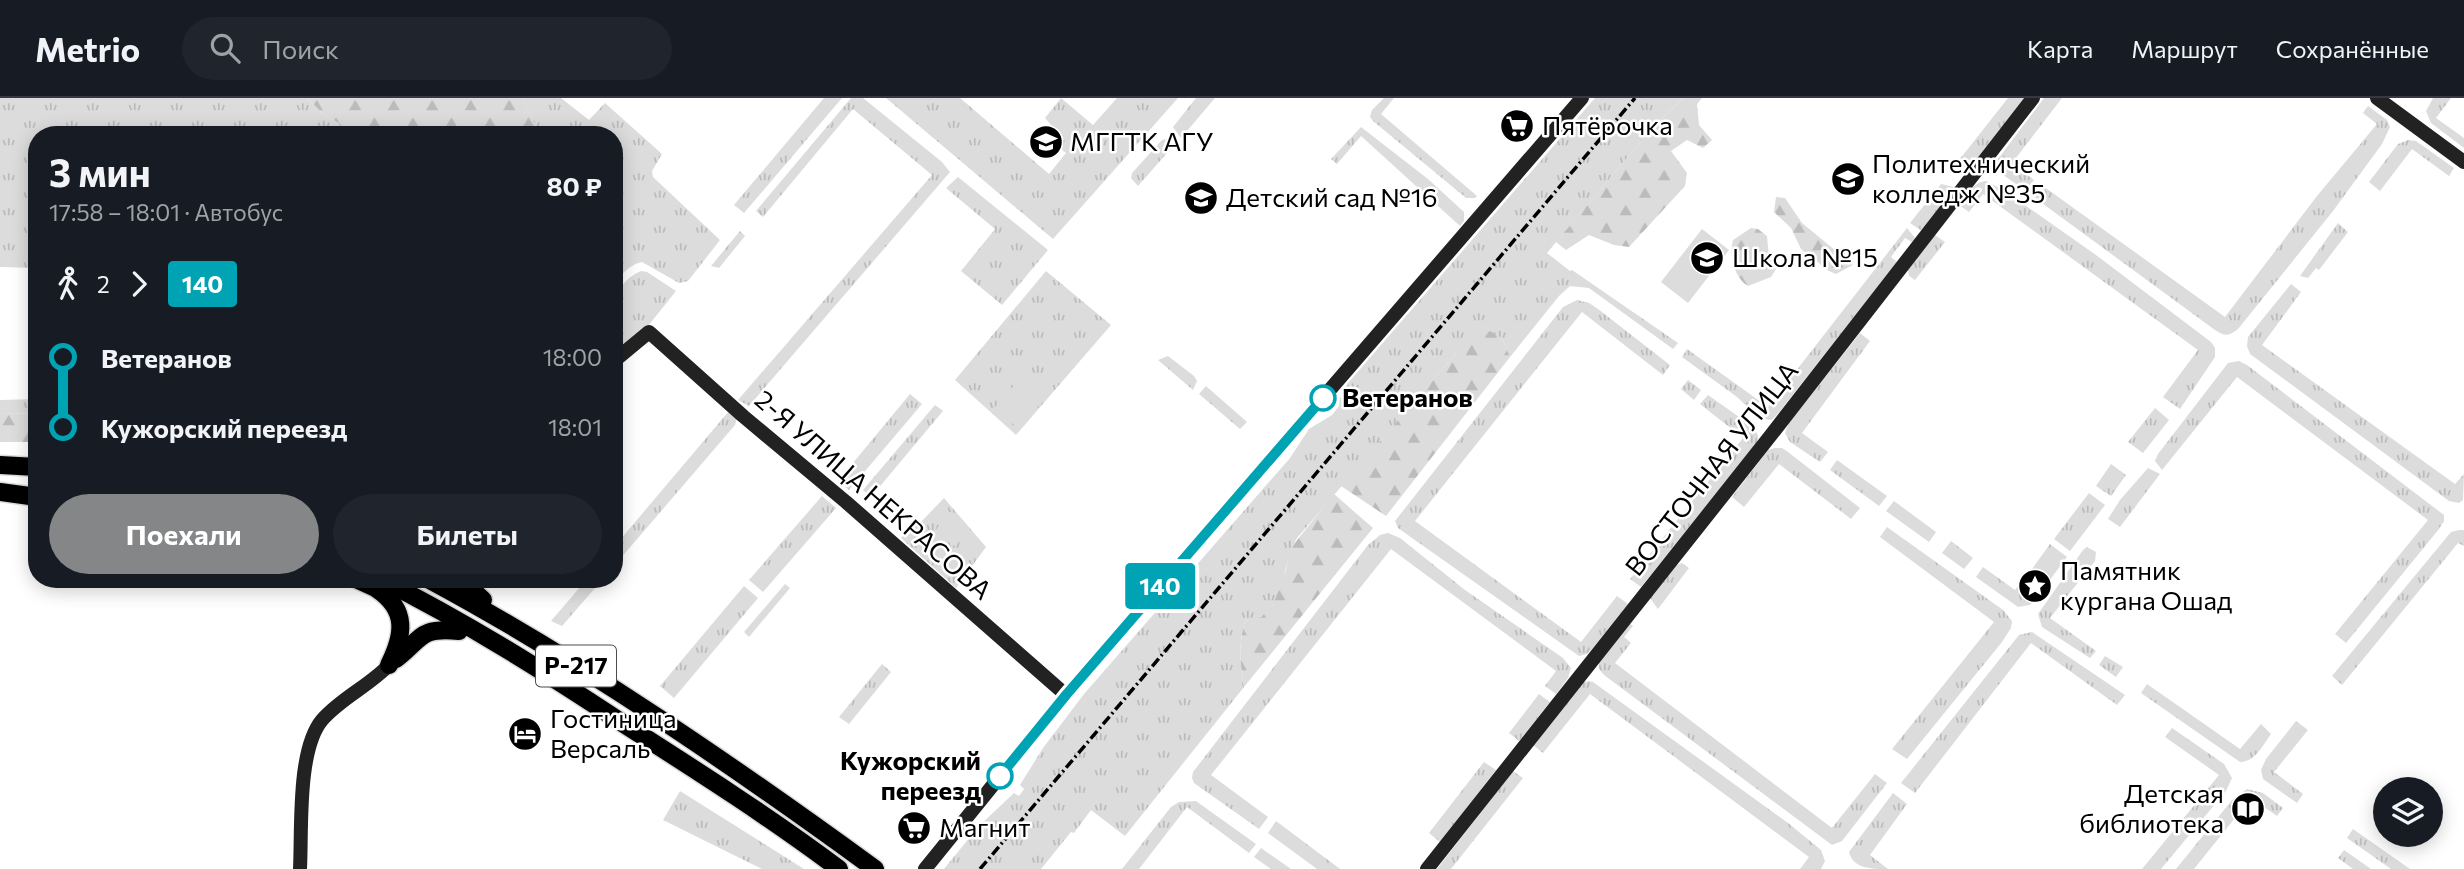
<!DOCTYPE html>
<html lang="ru">
<meta charset="utf-8">
<style>
body{margin:0;font-family:Commissioner,sans-serif;background:#20242c;color:#f1f3f6;height:100vh;display:flex;flex-direction:column;font-size:26px;white-space:nowrap}
*{box-sizing:border-box;margin:0}
p{font-size:23px;color:#9ea1a6}
.icon{flex:none;width:38px;height:38px;fill:none;stroke:currentColor;stroke-width:2;stroke-linecap:round;stroke-linejoin:round}
.map{position:relative;flex:1;overflow:hidden}
.side{position:absolute;left:28px;top:28px;width:595px;height:462px;display:flex;flex-direction:column;background:#171b24;border-radius:28px;box-shadow:0 4px 18px #0003}
.side>*{flex:none}
.badge{padding:0 14px;border-radius:5px;font-size:24px;line-height:46px}
.tools{position:absolute;left:2373px;top:679px;display:grid;gap:14px}
.tools a{display:grid;place-items:center;width:70px;height:70px;border-radius:50%;background:#171b24;box-shadow:0 4px 18px #0003;font-size:35px}
.map>.badge{position:absolute;translate:-50% -50%;box-shadow:0 0 0 4px #fff}
.legs{display:flex;align-items:center;gap:10px;height:77px;padding:0 21px;font-size:23px}
.legs p{margin-inline-start:auto}
.head{display:flex;align-items:center;justify-content:space-between;height:119px;padding:0 21px}
h1{font-size:38px;font-weight:700;line-height:52px}
.action{display:flex;gap:14px;margin-top:auto;padding:14px 21px}
.action a{flex:1;height:80px;border-radius:42px;background:#858687;color:#fff;font-size:28px;font-weight:700;line-height:80px;text-align:center}
.action a+a{background:#20242c;color:#f1f3f6}
ul{padding:0 21px;list-style:none}
li{display:flex;align-items:center;gap:24px;height:70px;font-size:26px}
li i{display:grid;place-items:center;width:10px;height:100%;margin:0 9px;background:currentColor}
li i::after{content:'';width:18px;height:18px;margin:-9px;border:5px solid;border-radius:50%;background:#171b24}
li p{margin-inline-start:auto}
li:first-child i{background:linear-gradient(#0000 50%,currentColor 0)}
li:last-child i{background:linear-gradient(currentColor 50%,#0000 0)}
header{display:flex;align-items:center;gap:42px;box-sizing:border-box;height:98px;padding:0 35px;background:#171b24;border-bottom:2px solid #363941}
header strong{font-size:33px}
nav{display:flex;gap:38px;margin-inline-start:auto;font-size:24px}
.search{width:490px;height:63px;background:#20242c;display:flex;align-items:center;gap:18px;box-sizing:border-box;padding:0 24px;border-radius:38px;color:#9ea1a6;font-size:26px}
.map>svg:first-child{display:block}
.grass{fill:url(#grass-tufts)}
.forest{fill:url(#forest-firs)}
.green{fill:#dcdcdc}
.lines{fill:none;stroke-linecap:round;stroke-linejoin:round}
.primary-casing{stroke:#dbdbdb;stroke-width:21}
.secondary{stroke:#222;stroke-width:14}
.primary{stroke:#000;stroke-width:18}
.rail{stroke:#000;stroke-width:3.5;stroke-dasharray:10 3.5 2 3.5;stroke-linecap:butt}
.line-1-casing{stroke:#fff;stroke-width:16}
.line-1{stroke:#00a3b4;stroke-width:10}
.stop-1-dot{fill:#fff;stroke:#00a3b4;stroke-width:3.5}
.labels{text-anchor:middle;stroke-width:5;stroke-linejoin:round;paint-order:stroke}
.shield{fill:#fff;stroke:#4c4c4c;stroke-width:2}
.shield-label{font-size:24px;font-weight:bold;fill:#000}
.poi-label{font-size:26px;fill:#000;stroke:#fff;text-anchor:start}
.stop-label{font-size:26px;font-weight:bold;fill:#000;stroke:#fff;text-anchor:start}
.street-label{font-size:26px;fill:#000;stroke:#fff}
</style>
<header>
<strong>Metrio</strong>
<div class="search"><svg class="icon" aria-label="search" viewBox="0 0 24 24"><circle cx="10" cy="10" r="6"/><path d="M15 15l6 6"/></svg>Поиск</div>
<nav><a>Карта</a><a>Маршрут</a><a>Сохранённые</a></nav>
</header>
<div class="map">
<svg width="2464" height="771" viewBox="0 0 2464 771">
<defs>
<pattern id="grass-tufts" width="24" height="20" patternUnits="userSpaceOnUse" patternTransform="scale(1.75)"><rect width="24" height="20" fill="#dcdcdc"/><path d="M3 7l-1-3M5 7V3M7 7l1-3M15 17l-1-3M17 17v-4M19 17l1-3" fill="none" stroke="#bbb"/></pattern>
<pattern id="forest-firs" width="22" height="20" patternUnits="userSpaceOnUse" patternTransform="scale(1.75)"><rect width="22" height="20" fill="#dcdcdc"/><path d="M5 1l3.5 6h-7zM16 11l3.5 6h-7z" fill="#bbb"/></pattern>
</defs>
<rect width="100%" height="100%" fill="#fff"/>
<g class="grass">
<polygon points="0,0 307,0 323,16 340,25 342,37 37,37 37,170 0,169"/>
<path d="M523 0H561L589 22 605 5 662 56 652 73 653 79 720 142 688 183 679 185 642 164C629 167 623 175 614 186V37H537L538 34Z"/>
<polygon points="824,0 842,0 744,115 734,107"/>
<polygon points="851,0 863,0 942,64 950,74 749,308 738,302 932,77 853,11 763,119 756,113"/>
<polygon points="886,0 960,0 1049,76 1066,55 1043,36 1051,27 1045,20 1061,0 1093,27 1117,0 1178,0 1053,141"/>
<polygon points="1196,0 1215,0 1181,40 1173,29"/>
<polygon points="1384,0 1394,0 1381,16 1477,98 1475,100 1466,100 1373,23 1370,19 1372,12"/>
<path d="M1595 0H1683L1654 28 1547 155 1570 173 1572 172 1678 245 1673 251 1589 190 1570 188 1559 198 1510 259 1502 240 1458 253 1297 440C1283 462 1285 504 1262 518 1258 521 1250 522 1245 523 1238 547 1240 565 1244 589L1125 738 1091 712 1074 735 1071 734 1041 771H944L979 728 1014 695 1019 698 1024 691 1020 687 1043 650 1084 596 1290 360 1309 331 1332 317 1339 308 1340 300 1348 285Z"/>
<polygon points="2008,0 2025,0 1966,75 1956,66"/>
<polygon points="2044,0 2062,0 2012,65 2034,82 2026,93 1996,72 1995,65"/>
<polygon points="2433,0 2451,0 2436,20 2464,40 2464,50 2431,25 2426,13"/>
<path d="M2368 8 2387 22 2390 29 2382 46 2333 113 2238 231C2229 238 2225 239 2215 232L2035 100 2043 88 2225 219 2317 98 2377 26 2363 15Z"/>
<polygon points="1361,29 1428,81 1464,114 1464,123 1460,128 1361,38 1337,66 1331,61"/>
<polygon points="1167,41 1175,46 1138,88 1131,80 1132,75 1162,42"/>
<polygon points="2408,42 2416,43 2454,70 2449,78 2412,51 2380,93 2369,84 2398,46"/>
<polygon points="958,79 1048,152 1002,207 961,173 995,131 946,90"/>
<path d="M1986 83 2005 93 2096 157 2211 244 2215 250V259L2180 311 2163 299 2198 252 1983 96 1969 114 1959 107C1966 98 1973 84 1986 83Z"/>
<polygon points="1941,86 1954,89 1922,133 1910,125"/>
<polygon points="2338,125 2348,134 2319,172 2316,170 2308,180 2300,178"/>
<polygon points="1907,130 1915,140 1912,144 1905,140 1891,159 1897,164 1776,318 1771,322 1759,320 1737,299 1682,259 1687,251 1768,309"/>
<polygon points="740,133 745,138 719,170 711,168"/>
<polygon points="1935,137 1945,144 1915,182 1909,178 1908,172"/>
<path d="M641 173 647 174 676 193 648 228 614 255C614 224 606 188 641 173Z"/>
<polygon points="1046,173 1111,227 1016,337 955,282"/>
<polygon points="2291,186 2301,194 2262,247 2455,386 2464,376 2463,402 2459,405 2449,403 2250,256 2247,248 2248,239"/>
<polygon points="1577,202 1589,205 1598,211 1670,267 1663,277 1582,214 1415,423 1581,544 1617,498 1628,506 1592,551 1587,556 1579,558 1405,435 1398,430 1395,423 1563,209"/>
<polygon points="1860,235 1870,243 1802,335 1828,354 1820,364 1790,344 1785,335 1789,325"/>
<polygon points="1168,258 1194,278 1197,283 1193,292 1158,262"/>
<polygon points="2239,263 2247,267 2444,417 2444,423 2439,431 2346,545 2335,536 2428,422 2237,279 2162,372 2155,363 2158,356 2228,265"/>
<polygon points="1688,282 1701,292 1694,302 1681,291"/>
<polygon points="1206,288 1247,324 1240,331 1199,296"/>
<polygon points="910,296 922,306 849,392 838,383"/>
<polygon points="1708,297 1752,328 1758,337 1757,344 1641,489 1630,481 1743,340 1700,306"/>
<polygon points="37,301 37,315 0,316 0,302"/>
<polygon points="935,307 943,313 871,399 863,392"/>
<polygon points="2155,310 2169,322 2143,355 2128,344"/>
<polygon points="729,313 737,320 735,327 614,468 614,449"/>
<polygon points="1775,350 1782,350 1788,354 1860,410 1851,421 1779,366 1744,409 1732,399 1768,352"/>
<polygon points="1837,362 1887,398 1879,408 1830,372"/>
<polygon points="2111,366 2126,377 2111,398 2096,388"/>
<polygon points="2148,370 2160,376 2120,429 2108,421 2120,402"/>
<polygon points="2089,395 2105,407 2070,453 2054,441"/>
<polygon points="822,398 836,410 763,494 749,482"/>
<polygon points="944,400 986,449 956,490 901,440 914,424 920,425"/>
<polygon points="1894,403 1936,434 1929,444 1886,413"/>
<polygon points="1887,429 2003,512 2012,523 2011,530 2002,544 1907,661 1892,651 1994,524 1880,439"/>
<polygon points="2459,432 2464,432 2464,448 2458,445 2342,587 2332,578 2451,434"/>
<polygon points="1388,435 1400,440 1465,492 1563,560 1571,570 1568,580 1556,596 1545,588 1556,573 1391,451 1211,677 1268,719 1259,731 1194,685 1192,680 1193,674 1368,447 1380,437"/>
<polygon points="1951,443 1973,460 1964,471 1942,455"/>
<polygon points="2050,446 2067,459 2049,483 2032,471"/>
<polygon points="2087,449 2096,454 2095,463 2050,520 2096,553 2090,560 2042,529 2038,516 2083,452"/>
<polygon points="1682,465 1689,470 1658,511 1650,500 1677,467"/>
<polygon points="1983,469 2015,492 2026,478 2035,484 2032,489 2039,494 2030,507 2018,509 1976,479"/>
<polygon points="587,481 603,481 562,528 551,523"/>
<polygon points="785,486 790,490 749,539 744,534"/>
<polygon points="744,488 758,500 674,600 660,588"/>
<polygon points="1629,525 1633,528 1624,539 1631,545 1615,565 1832,730 1875,676 1887,685 1842,743 1832,747 1604,577 1599,571 1599,563"/>
<polygon points="2032,534 2125,597 2117,607 2031,545 1915,695 1901,685 2019,537"/>
<polygon points="2105,558 2123,569 2116,579 2099,567"/>
<polygon points="882,566 891,574 849,626 839,619"/>
<polygon points="1589,583 1593,584 1788,725 1821,752 1825,763 1821,771 1800,771 1809,759 1590,596 1543,655 1533,647 1582,585"/>
<path d="M2147 586 2240 651 2261 626 2271 636C2263 647 2255 664 2240 664L2141 595Z"/>
<polygon points="1539,596 1550,604 1519,643 1509,635"/>
<polygon points="2296,623 2308,632 2274,674 2303,696 2297,705 2263,681 2261,672 2266,661"/>
<polygon points="2172,630 2224,666 2232,680 2226,693 2161,771 2142,771 2219,677 2165,639"/>
<polygon points="1484,664 1496,672 1440,744 1429,735"/>
<polygon points="1513,673 1523,680 1451,771 1437,771"/>
<polygon points="2247,691 2263,695 2283,710 2277,718 2251,700 2194,771 2176,771 2232,702"/>
<polygon points="680,693 804,771 762,771 663,722"/>
<path d="M1893 695 1907 706 1870 757 1888 771C1872 771 1853 771 1849 754Z"/>
<polygon points="1196,703 1256,746 1249,755 1187,709 1139,771 1122,771 1171,709 1179,704"/>
<polygon points="1276,723 1340,771 1317,771 1268,735"/>
<polygon points="2353,731 2410,771 2391,771 2347,740"/>
<polygon points="1261,750 1291,771 1271,771 1254,759"/>
<polygon points="2344,752 2371,771 2353,771 2338,760"/>
</g>
<g class="forest">
<polygon points="307,0 523,0 539,35 537,37 342,37 339,25 323,16"/>
<polygon points="1683,0 1702,0 1697,6 1699,27 1712,42 1703,50 1687,42 1671,53 1687,75 1685,88 1629,149 1614,147 1589,137 1566,152 1556,144 1654,28"/>
<polygon points="1776,99 1785,100 1802,125 1853,167 1836,176 1829,173 1801,151 1791,130 1774,114"/>
<path d="M1751 130 1758 131 1767 138 1769 160 1776 171 1771 179 1748 188C1734 180 1729 157 1733 142Z"/>
<polygon points="1490,233 1502,240 1510,259 1386,418 1341,388 1458,253"/>
<polygon points="37,315 37,344 0,344 0,316"/>
<path d="M1334 396 1373 430 1244 589C1240 565 1238 547 1245 523L1261 519 1273 507 1286 472 1290 451Z"/>
</g>
<g class="green">
<polygon points="1702,131 1729,152 1688,205 1661,184"/>
<polygon points="1025,275 1049,295 1019,331 994,310"/>
<polygon points="949,414 952,414 967,431 954,448 935,433"/>
</g>
<g class="lines">
<g class="primary-casing">
<g id="primary">
<polyline points="0,367 37,369"/>
<polyline points="0,394 37,399"/>
<polyline points="356,481 389,496"/>
<path d="M380 481C466 524 547 575 627 628 699 674 771 720 839 771"/>
<path d="M428 481C584 565 732 667 875 771"/>
<polyline points="460,481 483,502"/>
<path d="M377 491C408 512 404 537 389 567"/>
<path d="M396 561C423 540 419 529 459 533"/>
</g>
</g>
<g class="secondary">
<polyline points="2377,0 2464,64"/>
<polyline points="614,263 649,234 743,318 846,404 1066,597"/>
<path d="M300 771C302 732 297 652 322 622 341 600 369 588 389 567"/>
<polyline points="925,771 1066,597 1582,0"/>
<polyline points="1427,771 1771,337 2033,0"/>
</g>
<use href="#primary" class="primary"/>
<polyline class="rail" points="980,771 1635,0"/>
</g>
<g class="lines">
<g class="line-1-casing">
<polyline id="line-1" points="1000,678 1066,597 1323,300"/>
</g>
<use href="#line-1" class="line-1"/>
</g>
<defs>
<g id="supermarket-disc" transform="scale(1.75)"><circle r="9.5" fill="#000" stroke="#fff"/><path d="M-6-5.5h2.5l.6 2H6L4.5 2H-2.5L-4.4-4H-6ZM-1.5 3.2a1.3 1.3 0 1 0 .1 0ZM3 3.2a1.3 1.3 0 1 0 .1 0Z" fill="#fff"/></g>
<g id="university-disc" transform="scale(1.75)"><circle r="9.5" fill="#000" stroke="#fff"/><path d="M0-5L7-2L0 1L-7-2ZM-4 1L0 2.5L4 1V4Q0 6-4 4Z" fill="#fff"/></g>
<g id="school-disc" transform="scale(1.75)"><circle r="9.5" fill="#000" stroke="#fff"/><path d="M0-5L7-2L0 1L-7-2ZM-4 1L0 2.5L4 1V4Q0 6-4 4Z" fill="#fff"/></g>
<g id="sight-disc" transform="scale(1.75)"><circle r="9.5" fill="#000" stroke="#fff"/><path d="M0-6L1.8-2.2L6-1.7L2.9 1.2L3.7 5.4L0 3.3L-3.7 5.4L-2.9 1.2L-6-1.7L-1.8-2.2Z" fill="#fff"/></g>
<g id="hotel-disc" transform="scale(1.75)"><circle r="9.5" fill="#000" stroke="#fff"/><path d="M-6-4.5h1.5V1H6V5H4.5V3h-9V5H-6ZM-4 0a1.8 1.8 0 1 1 3.6 0ZM.5 0V-2.5h3Q6-2.5 6 0Z" fill="#fff"/></g>
<g id="library-disc" transform="scale(1.75)"><circle r="9.5" fill="#000" stroke="#fff"/><path d="M-6-4Q-3-5.5-.7-3.5V5Q-3 3-6 4ZM6-4Q3-5.5 .7-3.5V5Q3 3 6 4Z" fill="#fff"/></g>
</defs>
<g fill-rule="evenodd">
<use href="#supermarket-disc" x="1517" y="28"/>
<use href="#university-disc" x="1046" y="44"/>
<use href="#university-disc" x="1848" y="81"/>
<use href="#university-disc" x="1201" y="100"/>
<use href="#school-disc" x="1707" y="160"/>
<use href="#sight-disc" x="2035" y="488"/>
<use href="#hotel-disc" x="525" y="636"/>
<use href="#library-disc" x="2248" y="711"/>
<use href="#supermarket-disc" x="914" y="730"/>
</g>
<g class="stop-1-dot">
<circle cx="1323" cy="300" r="12"/>
<circle cx="1000" cy="678" r="12"/>
</g>
<g class="labels">
<rect class="shield" x="536" y="547.5" width="80" height="41" rx="5"/>
<g class="shield-label">
<text x="576" y="576">Р-217</text>
</g>
<g class="poi-label">
<text x="1542" y="37">Пятёрочка</text>
<text x="1070" y="53">МГГТК АГУ</text>
<text x="1872" y="75">Политехнический<tspan x="1872" dy="30">колледж №35</tspan></text>
<text x="1226" y="109">Детский сад №16</text>
<text x="1732" y="169">Школа №15</text>
<text x="2060" y="482">Памятник<tspan x="2060" dy="30">кургана Ошад</tspan></text>
<text x="550" y="630">Гостиница<tspan x="550" dy="30">Версаль</tspan></text>
<text x="2224" y="705" text-anchor="end">Детская<tspan x="2224" dy="30">библиотека</tspan></text>
<text x="939" y="739">Магнит</text>
</g>
<g class="stop-label">
<text x="1342" y="309">Ветеранов</text>
<text x="981" y="672" text-anchor="end">Кужорский<tspan x="981" dy="30">переезд</tspan></text>
</g>
<g class="street-label">
<text transform="translate(1712 371) rotate(-52)" y="9">ВОСТОЧНАЯ УЛИЦА</text>
<text transform="translate(873 397) rotate(41)" y="9">2-Я УЛИЦА НЕКРАСОВА</text>
</g>
</g>
</svg>
<div class="tools">
<a><svg class="icon" aria-label="layers" viewBox="0 0 24 24"><path d="M12 4l9 5-9 5-9-5zM3 14l9 5 9-5"/></svg></a>
</div>
<b class="badge" style="left:1160px;top:488px;background:#00a3b4;color:#fff">140</b>
<section class="side">
<div class="head"><div><h1>3 мин</h1><p>17:58 – 18:01 · Автобус</p></div><b>80 ₽</b></div>
<div class="legs"><svg class="icon" aria-label="walk" viewBox="0 0 24 24"><circle cx="13" cy="4" r="2"/><path d="M13 8l-2 6 4 7M11 14l-3 7M7 12l3-4h3l4 4"/></svg>2<svg class="icon" aria-label="forward" viewBox="0 0 24 24"><path d="M9 5l7 7-7 7"/></svg><b class="badge" style="background:#00a3b4;color:#fff">140</b></div>
<ul>
<li><i style="color:#00a3b4"></i><b>Ветеранов</b><p>18:00</p></li>
<li><i style="color:#00a3b4"></i><b>Кужорский переезд</b><p>18:01</p></li>
</ul>
<div class="action"><a>Поехали</a><a>Билеты</a></div>
</section>
</div>
